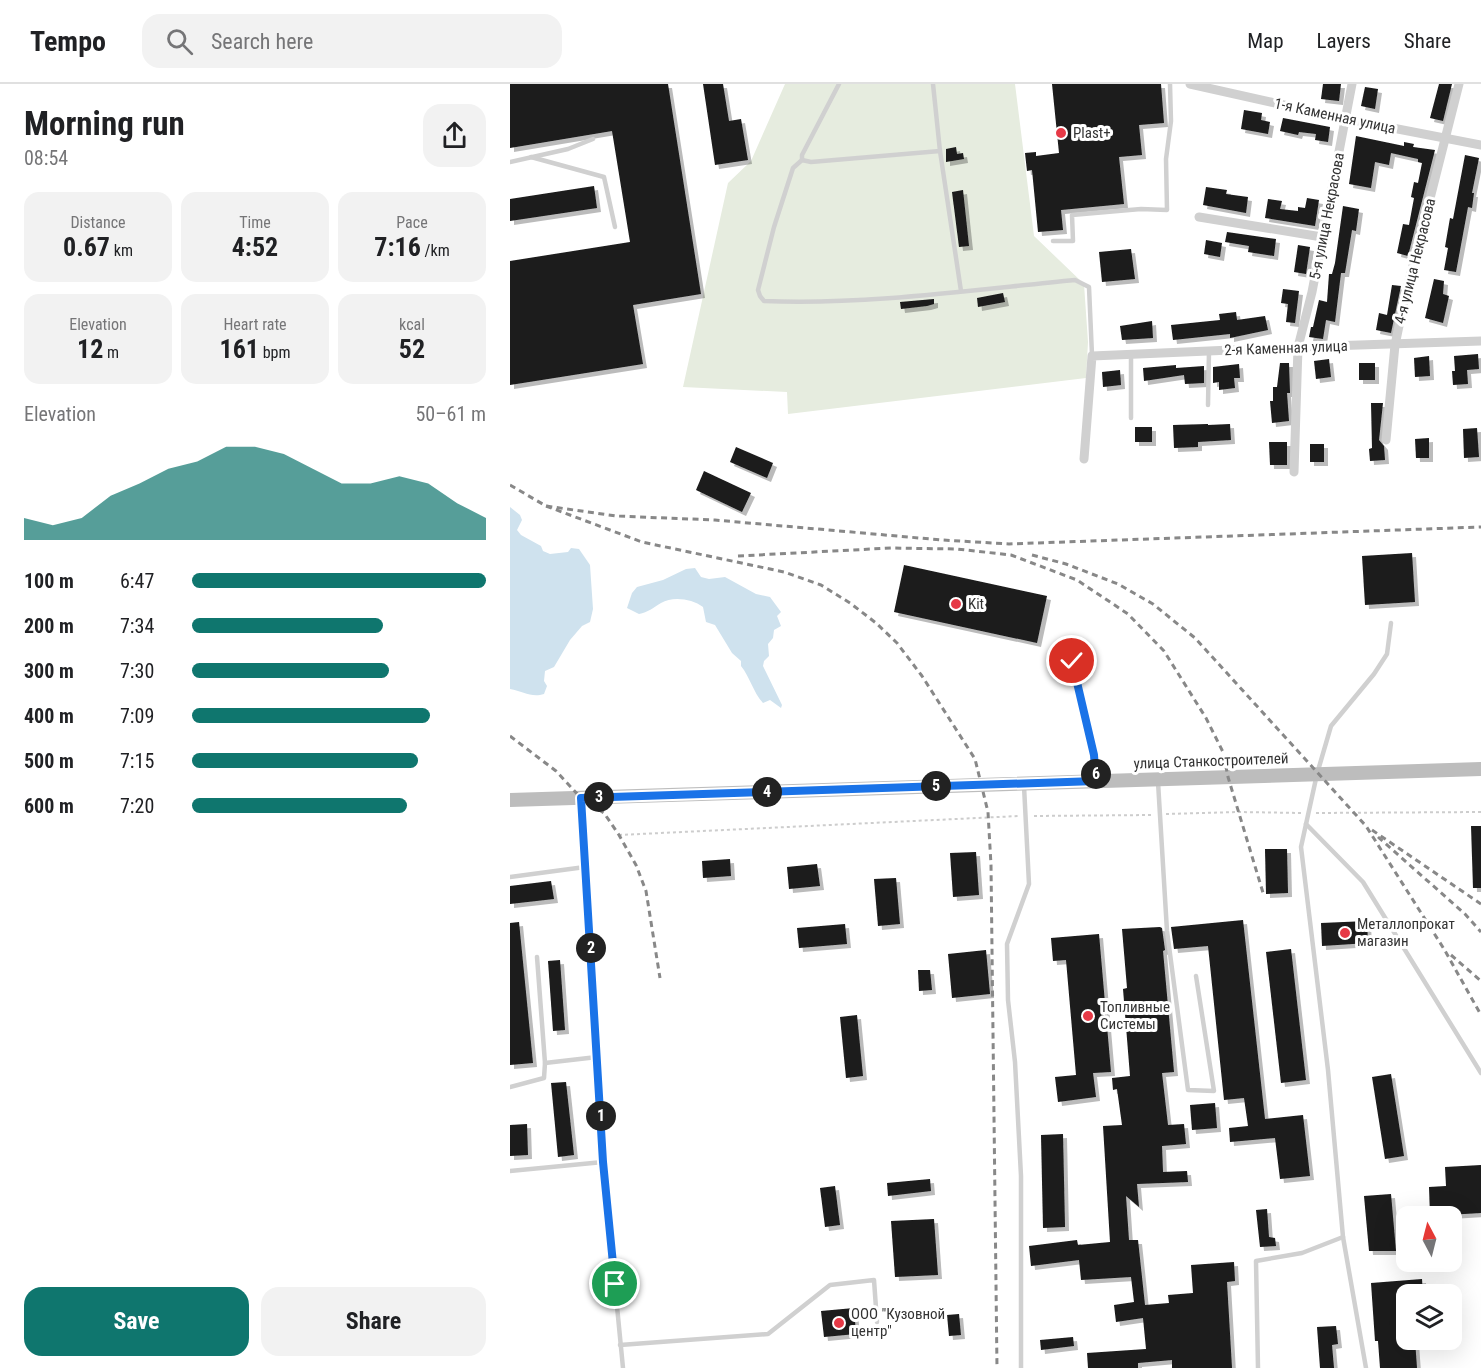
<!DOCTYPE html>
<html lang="en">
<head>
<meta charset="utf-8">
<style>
	:root { --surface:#fff; --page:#f2f2f2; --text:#202124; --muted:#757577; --line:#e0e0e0; --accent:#0f766e }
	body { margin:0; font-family:"Roboto Condensed",sans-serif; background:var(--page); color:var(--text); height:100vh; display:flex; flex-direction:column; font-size:22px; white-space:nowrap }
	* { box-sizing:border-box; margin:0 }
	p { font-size:20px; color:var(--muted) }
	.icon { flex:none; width:33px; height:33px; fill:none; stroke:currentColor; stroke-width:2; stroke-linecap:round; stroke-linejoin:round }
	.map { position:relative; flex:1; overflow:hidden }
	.drawer { display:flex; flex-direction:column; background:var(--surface); width:510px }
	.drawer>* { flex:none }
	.needle { width:39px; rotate:353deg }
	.buttons { position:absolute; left:886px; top:1122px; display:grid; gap:12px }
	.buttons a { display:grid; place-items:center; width:66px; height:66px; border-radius:12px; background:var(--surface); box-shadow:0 6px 24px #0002; font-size:30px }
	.pin { position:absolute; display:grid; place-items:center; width:51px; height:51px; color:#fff; margin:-26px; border:3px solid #fff; border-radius:50%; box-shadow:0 2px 6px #0007 }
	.km { position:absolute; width:30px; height:30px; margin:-15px; border-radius:50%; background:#222; color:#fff; font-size:16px; line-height:30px; text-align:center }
	.round { display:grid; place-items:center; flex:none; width:63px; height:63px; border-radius:18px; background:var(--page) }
	.summary { display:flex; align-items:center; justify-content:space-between; height:102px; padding:0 24px }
	h1 { font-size:33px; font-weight:700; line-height:45px }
	.stats { display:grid; grid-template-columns:repeat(3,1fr); gap:9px; height:102px; padding:6px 24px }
	.stats div { display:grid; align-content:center; border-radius:15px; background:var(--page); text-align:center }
	.stats b { font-size:26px; font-weight:700 }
	.stats small { font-size:16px; font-weight:400 }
	.stats p { font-size:16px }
	.chart { height:168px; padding:12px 24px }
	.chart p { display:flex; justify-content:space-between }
	.chart svg { width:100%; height:108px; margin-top:6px; fill:var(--accent); opacity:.7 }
	.button { display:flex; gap:12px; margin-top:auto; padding:12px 24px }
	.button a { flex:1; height:69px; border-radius:18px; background:var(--accent); color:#fff; font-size:24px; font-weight:700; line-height:69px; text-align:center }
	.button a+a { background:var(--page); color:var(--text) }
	ul { padding:0 24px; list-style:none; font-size:20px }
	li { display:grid; grid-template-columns:96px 72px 1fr; align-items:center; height:45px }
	li i { height:15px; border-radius:8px; background:var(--accent) }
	header { display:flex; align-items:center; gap:36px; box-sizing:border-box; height:84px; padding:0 30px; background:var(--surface); border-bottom:2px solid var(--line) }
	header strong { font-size:28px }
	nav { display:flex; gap:33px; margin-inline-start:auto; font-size:21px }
	.search { width:420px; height:54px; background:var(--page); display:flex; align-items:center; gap:15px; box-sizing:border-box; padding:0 21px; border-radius:18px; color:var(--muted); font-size:22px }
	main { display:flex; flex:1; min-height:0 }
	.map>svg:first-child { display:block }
	.green { fill:#e6ecdf }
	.water { fill:#cfe2ee }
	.building { fill:#1a1a1a; filter:url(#shadow) }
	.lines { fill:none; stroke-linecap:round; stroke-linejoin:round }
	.path { stroke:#cdcdcd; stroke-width:2; stroke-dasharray:3 3; stroke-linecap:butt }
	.service { stroke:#d0d0d0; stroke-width:4.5 }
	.minor { stroke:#d0d0d0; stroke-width:9 }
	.secondary { stroke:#bdbdbd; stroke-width:14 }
	.rail { stroke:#888; stroke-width:3; stroke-dasharray:6 4.5; stroke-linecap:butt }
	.route-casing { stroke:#fff; stroke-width:12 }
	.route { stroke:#1a73e8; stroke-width:8 }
	.poi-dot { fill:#e63946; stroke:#fff; stroke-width:2 }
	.labels { text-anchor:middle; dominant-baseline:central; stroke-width:6; stroke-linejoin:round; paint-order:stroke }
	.street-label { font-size:15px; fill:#333; stroke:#fff }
	.poi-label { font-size:15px; fill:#333; stroke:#fff; text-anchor:start }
</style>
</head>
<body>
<header>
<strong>Tempo</strong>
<div class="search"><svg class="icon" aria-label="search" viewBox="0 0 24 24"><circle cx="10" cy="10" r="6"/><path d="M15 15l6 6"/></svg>Search here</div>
<nav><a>Map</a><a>Layers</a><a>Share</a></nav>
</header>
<main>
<section class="drawer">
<div class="summary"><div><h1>Morning run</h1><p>08:54</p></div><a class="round"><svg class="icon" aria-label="share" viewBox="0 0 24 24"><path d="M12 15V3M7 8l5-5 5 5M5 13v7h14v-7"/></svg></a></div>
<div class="stats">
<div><p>Distance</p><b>0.67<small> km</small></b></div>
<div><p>Time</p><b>4:52</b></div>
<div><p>Pace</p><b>7:16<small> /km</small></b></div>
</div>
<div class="stats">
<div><p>Elevation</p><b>12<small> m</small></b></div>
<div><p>Heart rate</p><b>161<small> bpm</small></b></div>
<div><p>kcal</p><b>52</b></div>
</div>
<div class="chart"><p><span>Elevation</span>50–61 m</p>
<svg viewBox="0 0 160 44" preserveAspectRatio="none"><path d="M0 44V35L10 38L20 35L30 26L40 21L50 15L60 12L70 6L80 6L90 9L100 15L110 21L120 21L130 18L140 21L150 29L160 35V44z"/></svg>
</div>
<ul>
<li><b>100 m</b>6:47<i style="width:100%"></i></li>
<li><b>200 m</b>7:34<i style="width:65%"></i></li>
<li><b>300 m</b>7:30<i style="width:67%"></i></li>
<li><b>400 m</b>7:09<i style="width:81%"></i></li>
<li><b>500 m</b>7:15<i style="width:77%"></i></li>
<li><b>600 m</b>7:20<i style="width:73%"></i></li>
</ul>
<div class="button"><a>Save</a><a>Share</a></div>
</section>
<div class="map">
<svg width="971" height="1284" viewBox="0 0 971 1284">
	<defs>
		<filter id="shadow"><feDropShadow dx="4" dy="4" stdDeviation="0" flood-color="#0004"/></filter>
	</defs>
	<rect width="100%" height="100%" fill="#fff"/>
	<polygon class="green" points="275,0 505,0 524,152 574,200 578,258 576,294 278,330 277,308 173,303 218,99 241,77"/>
	<g class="water">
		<path d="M0,423l10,8 2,5 -5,10 4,5 20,11 2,5 7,3 18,-2 3,-4 8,1 11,16 3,44 -3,13 -8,4 -12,14 -16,27 -9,4 -1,10 3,5 -3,8c-13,4 -21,-3 -34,-5z"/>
		<path d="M185,484l6,9 8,2 16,-2 31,17 14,3 11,15 -4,4 4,10 -7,4 -1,8 -5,6 1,12 -5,5 -1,5 19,39 -1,3 -11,-8 -7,3c-10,-11 -13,-26 -22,-37v-5l-9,-8 -17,-28 -9,-3 -3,-15c-11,-8 -30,-11 -42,-4 -8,5 -13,9 -22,11l-12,-6 5,-15 5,-6 26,-7 23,-11z"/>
	</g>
	<g class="building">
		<polygon points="0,0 158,0 191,210 123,221 133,280 0,301 0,177 120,158 102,47 0,64"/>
		<polygon points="193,0 213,0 219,37 231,35 238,76 205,81"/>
		<polygon points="542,0 651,0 654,39 629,41 632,71 609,73 614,120 551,126 553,146 528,148 522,86 517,87 515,69 526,68 526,72 549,69"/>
		<polygon points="813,0 831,0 829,17 811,15"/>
		<polygon points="929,0 942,0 933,37 920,34"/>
		<polygon points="855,3 868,5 865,25 851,22"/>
		<polygon points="734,26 752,29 751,36 760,38 758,50 731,45"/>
		<polygon points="773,34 820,43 818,58 805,56 806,50 789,48 788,51 770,47"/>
		<polygon points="846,52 894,62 894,58 904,60 903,63 925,66 898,172 887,169 893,140 899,141 904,114 901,113 904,98 908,99 912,79 908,78 908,75 881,69 879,81 865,78 861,104 839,100"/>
		<polygon points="446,63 447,70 453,69 454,75 436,78 436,65"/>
		<polygon points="955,71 969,74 962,109 964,109 962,124 958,123 946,188 934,186 938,164 935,163 940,134 943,135"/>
		<polygon points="84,102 87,124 0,137 0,115"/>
		<polygon points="696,103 717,106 716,110 738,113 736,129 693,121"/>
		<polygon points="453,106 459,162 449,163 442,108"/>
		<polygon points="797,114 809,116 805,142 755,134 758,115 772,117 770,125 788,127 788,123 795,124"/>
		<polygon points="833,122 849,125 846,147 842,146 835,189 831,189 825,238 816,236 813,255 799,253 801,243 803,243 809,216 817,218 819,190 822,190 825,179"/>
		<polygon points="717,148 766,155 764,172 738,168 739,162 715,158"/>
		<polygon points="696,156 712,159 710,173 694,170"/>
		<polygon points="788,161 800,163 796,190 784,188"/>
		<polygon points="621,165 625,195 592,198 589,168"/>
		<polygon points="924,195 934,197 933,210 939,212 933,239 915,234"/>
		<polygon points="882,201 891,202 881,249 866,246 869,229 877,231"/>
		<polygon points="773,205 789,207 785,239 776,238 778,220 771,219"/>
		<polygon points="493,209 495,218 468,223 467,214"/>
		<polygon points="424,215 424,220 417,222 391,225 390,218"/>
		<polygon points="726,228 727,236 755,232 758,246 720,254 720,250 663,256 661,241 710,236 709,230"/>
		<polygon points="642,237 643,254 612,256 610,242"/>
		<polygon points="968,270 969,285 957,286 958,300 943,301 942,287 945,287 944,272"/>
		<polygon points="919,272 920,292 905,293 904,274"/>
		<polygon points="819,275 821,293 806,295 804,277"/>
		<polygon points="770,279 779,279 780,309 777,309 779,337 762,339 760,317 763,317 763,303 767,303"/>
		<rect x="849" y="279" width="16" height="17"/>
		<polygon points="729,280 730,294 724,294 725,304 709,306 709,298 703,299 703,283"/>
		<polygon points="666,281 666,284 694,282 694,299 675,300 674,291 634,297 633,284"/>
		<polygon points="610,286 611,301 593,303 592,288"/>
		<polygon points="861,319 873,319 869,356 874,362 875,376 860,377 859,365 862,364"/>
		<polygon points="698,340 698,341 720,340 721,356 688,358 688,363 664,364 663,341"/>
		<rect x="625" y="343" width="17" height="15"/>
		<polygon points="967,344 969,373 954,374 953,345"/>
		<polygon points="919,354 919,374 906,374 905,355"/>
		<polygon points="759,358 777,358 777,381 760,381"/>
		<rect x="800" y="360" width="14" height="18"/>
		<polygon points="226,363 263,379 257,394 220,378"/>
		<polygon points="194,387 241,409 232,428 186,406"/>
		<polygon points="902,469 905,518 855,521 852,472"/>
		<polygon points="394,481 537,512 527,559 384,528"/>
		<polygon points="961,742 971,742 971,804 963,804"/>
		<polygon points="755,765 777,765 778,809 756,810"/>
		<polygon points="466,768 469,811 443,813 440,769"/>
		<polygon points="220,775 221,792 193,794 192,777"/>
		<polygon points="307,780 310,802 279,805 277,783"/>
		<polygon points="386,794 390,840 368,842 364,795"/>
		<polygon points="41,797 44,815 0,820 0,802"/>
		<polygon points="733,836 755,1035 793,1031 800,1092 770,1095 765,1054 720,1058 719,1044 738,1042 734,1014 714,1016 698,862 664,865 661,843"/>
		<polygon points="857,837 858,859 812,862 811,839"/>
		<polygon points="9,838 23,979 0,981 0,839"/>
		<polygon points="335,840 337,860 289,864 287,844"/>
		<polygon points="650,843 652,844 655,866 653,867 664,988 652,989 658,1041 674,1040 676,1060 652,1062 653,1088 677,1087 678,1098 627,1100 629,1123 616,1112 619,1156 628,1156 635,1221 659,1219 658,1211 683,1209 681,1181 724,1178 725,1197 717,1198 722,1284 662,1284 662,1276 628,1279 628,1284 578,1284 577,1269 636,1265 633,1234 606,1238 604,1221 624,1218 621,1193 571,1196 569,1176 521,1182 519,1162 567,1156 568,1161 600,1158 593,1042 612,1041 607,1005 603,1006 602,994 620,992 613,905 617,904 612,845"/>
		<polygon points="589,850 601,988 583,989 586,1013 548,1018 545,993 566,991 556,876 543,877 541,854"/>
		<polygon points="781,865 796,996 771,999 756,868"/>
		<polygon points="476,866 480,910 442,914 438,870"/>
		<polygon points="50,876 55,946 43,947 38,877"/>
		<polygon points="408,886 420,886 422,906 409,907"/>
		<polygon points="347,931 353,992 336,994 330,933"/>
		<polygon points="881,990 894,1072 875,1075 862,993"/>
		<polygon points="56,998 64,1071 48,1073 41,999"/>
		<polygon points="705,1019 707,1044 682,1046 680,1021"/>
		<polygon points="17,1040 18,1071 0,1072 0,1041"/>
		<polygon points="553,1050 555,1143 533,1144 531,1051"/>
		<polygon points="971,1081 971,1129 920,1132 919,1103 936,1102 935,1083"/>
		<polygon points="420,1095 421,1107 378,1112 377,1099"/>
		<polygon points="325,1102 330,1141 315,1143 310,1104"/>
		<polygon points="881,1110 886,1167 859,1167 854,1112"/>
		<polygon points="757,1125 759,1153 765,1154 766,1162 750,1163 746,1126"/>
		<polygon points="424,1135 428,1191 385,1193 381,1137"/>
		<polygon points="912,1195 913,1210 897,1210 897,1256 905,1256 907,1284 870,1284 868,1257 865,1257 861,1199"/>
		<polygon points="344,1224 346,1250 314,1253 311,1227"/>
		<polygon points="449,1230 451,1251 439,1252 437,1231"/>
		<polygon points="826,1242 828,1260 822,1261 824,1284 810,1284 807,1243"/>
		<polygon points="563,1253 564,1262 531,1266 530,1256"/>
	</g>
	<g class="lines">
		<g class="path">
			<polyline points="806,729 971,728"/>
			<polyline points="656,730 729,728 791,729"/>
			<polyline points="524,732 641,731"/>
			<polyline points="109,751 509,732"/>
		</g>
		<g class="service">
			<polyline points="423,0 430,67"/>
			<polyline points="21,73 94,93 105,143"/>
			<polyline points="292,76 292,71 329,0"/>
			<polyline points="0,78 58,65 83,55"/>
			<polyline points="543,157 563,157 562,131 631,125 657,126 656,75 661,37 660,0"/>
			<path d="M451,207l-21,-140 -129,11 -9,-2 -9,8 -19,59 -16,63 2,6 4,5c104,4 208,-11 311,-21l14,7 3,68"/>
			<polyline points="621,270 621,334"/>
			<polyline points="698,321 699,267"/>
			<polyline points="562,577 584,671 586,694"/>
			<polyline points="648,698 657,847 678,1006 704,1007 686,892"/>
			<polyline points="71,716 93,1078 113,1284"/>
			<polyline points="796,740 853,798 971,989"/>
			<polyline points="0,793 75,783"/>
			<polyline points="27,873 35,979 87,973"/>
			<polyline points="0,1003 34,994 35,979"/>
			<polyline points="0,1087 93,1078"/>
			<polyline points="110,1261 258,1250 320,1201 364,1196 367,1238"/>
			<polyline points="511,1284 511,1092 505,978 498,916 497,860 519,800 514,702"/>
			<polyline points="748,1284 746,1177 792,1169 833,1153"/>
			<polyline points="856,1284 833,1153 818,986 791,763 807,690 821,642 864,590 877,570 881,539"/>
		</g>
		<g class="minor">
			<polyline points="680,0 836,35 971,61"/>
			<polyline points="689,133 812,153"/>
			<polyline points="876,356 885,261 895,213 949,0"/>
			<polyline points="574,375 582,272 788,263 971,257"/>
			<polyline points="784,388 788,263 802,208 842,0"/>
		</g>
		<polyline class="secondary" points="0,716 971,685"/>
		<g class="rail">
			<polyline points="0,401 36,422 106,432 205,436 432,456 499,460 971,443"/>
			<polyline points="36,422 132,458 274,488 311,501 340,519 366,539 387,559 412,592 465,675 478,728 481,781 487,1284"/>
			<polyline points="522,471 556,480 608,500 643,520 685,554 856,742 934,865 971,931"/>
			<polyline points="228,472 381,464 447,465 501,471 567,496 618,530 654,567 696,634 713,668 718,693 754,812"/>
			<polyline points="0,652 46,687 71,714 94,729 109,751 126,781 136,807 150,894"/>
			<polyline points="862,746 971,820"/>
			<polyline points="868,753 955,830 971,848"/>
			<polyline points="941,871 971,897"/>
		</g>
	</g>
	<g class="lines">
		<g class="route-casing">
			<polyline id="route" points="105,1200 93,1078 71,714 586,697 584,671 562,577"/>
		</g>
		<use href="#route" class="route"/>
	</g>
	<g class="poi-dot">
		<circle cx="551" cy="49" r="6"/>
		<circle cx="446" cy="520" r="6"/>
		<circle cx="835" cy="849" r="6"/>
		<circle cx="578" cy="932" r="6"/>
		<circle cx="329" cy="1239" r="6"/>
	</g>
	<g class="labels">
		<g class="street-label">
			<text transform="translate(825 32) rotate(12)">1-я Каменная улица</text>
			<text transform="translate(817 132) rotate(-79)">5-я улица Некрасова</text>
			<text transform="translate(905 177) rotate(-76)">4-я улица Некрасова</text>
			<text transform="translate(776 264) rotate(-2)">2-я Каменная улица</text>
			<text transform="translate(701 677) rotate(-2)">улица Станкостроителей</text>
		</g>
		<g class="poi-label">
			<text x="563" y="49">Plast+</text>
			<text x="458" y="520">Kit</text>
			<text x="847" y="840">Металлопрокат<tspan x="847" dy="17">магазин</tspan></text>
			<text x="590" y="923">Топливные<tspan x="590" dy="17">Системы</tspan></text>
			<text x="341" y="1230">ООО "Кузовной<tspan x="341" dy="17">центр"</tspan></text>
		</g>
	</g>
</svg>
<div class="buttons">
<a><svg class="needle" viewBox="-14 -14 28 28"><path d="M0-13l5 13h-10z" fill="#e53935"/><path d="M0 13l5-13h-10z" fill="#757577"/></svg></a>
<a><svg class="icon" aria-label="layers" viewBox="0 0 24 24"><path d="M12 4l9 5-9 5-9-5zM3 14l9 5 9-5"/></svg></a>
</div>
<div class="pin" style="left:105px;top:1200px;background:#1e9e55"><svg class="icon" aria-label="arrive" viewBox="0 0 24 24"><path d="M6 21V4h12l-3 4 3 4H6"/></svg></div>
<div class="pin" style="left:562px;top:577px;background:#d93025"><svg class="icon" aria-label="check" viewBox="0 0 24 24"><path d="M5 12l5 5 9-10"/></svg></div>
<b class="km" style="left:91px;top:1032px">1</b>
<b class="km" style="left:81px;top:864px">2</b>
<b class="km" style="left:89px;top:713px">3</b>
<b class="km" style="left:257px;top:708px">4</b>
<b class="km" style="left:426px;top:702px">5</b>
<b class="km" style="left:586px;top:690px">6</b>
</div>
</main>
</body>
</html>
